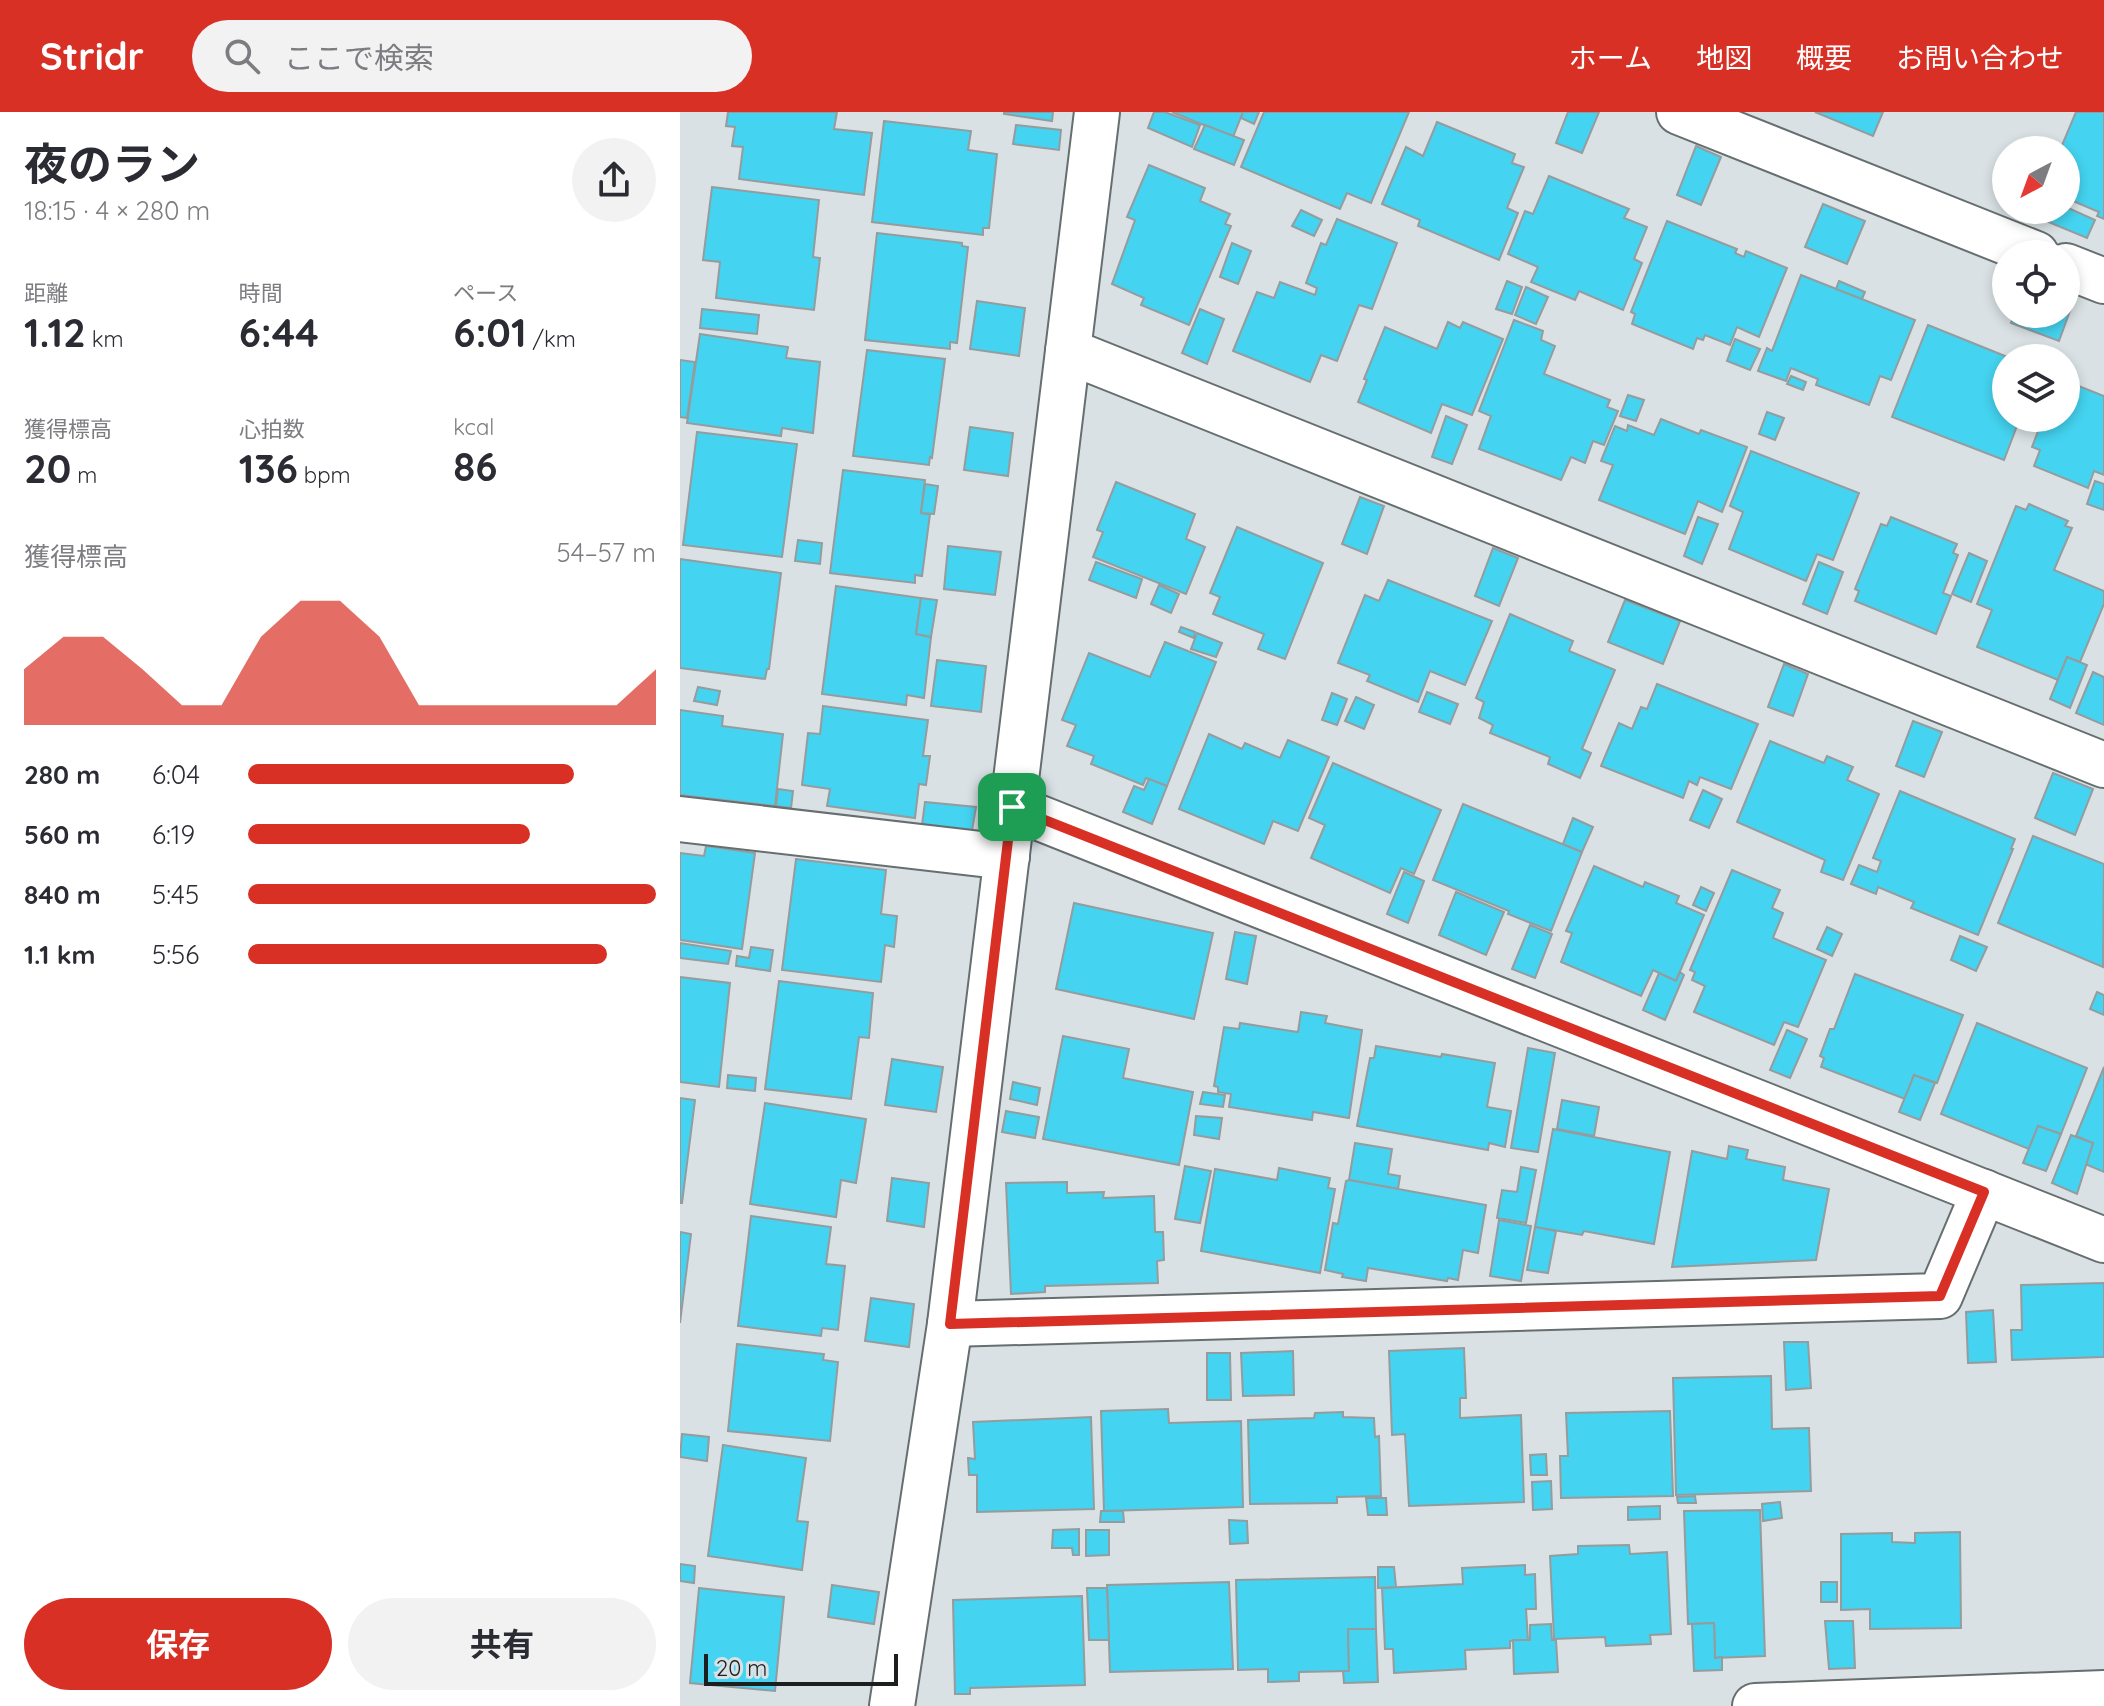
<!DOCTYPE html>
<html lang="ja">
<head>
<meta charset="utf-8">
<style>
	:root { --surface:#fff; --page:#f2f2f3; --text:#2b2b33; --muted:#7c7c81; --accent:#d93025 }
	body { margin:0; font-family:Quicksand,"Noto Sans JP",sans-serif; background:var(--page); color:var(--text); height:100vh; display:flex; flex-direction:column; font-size:30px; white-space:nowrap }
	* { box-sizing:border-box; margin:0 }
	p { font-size:26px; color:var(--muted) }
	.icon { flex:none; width:44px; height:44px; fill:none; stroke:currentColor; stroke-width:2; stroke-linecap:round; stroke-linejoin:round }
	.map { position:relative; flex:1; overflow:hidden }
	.sheet { display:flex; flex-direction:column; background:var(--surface); width:680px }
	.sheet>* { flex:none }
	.needle { width:52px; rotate:221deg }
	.controls { position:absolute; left:1312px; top:24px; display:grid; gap:16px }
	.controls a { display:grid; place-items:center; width:88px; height:88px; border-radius:50%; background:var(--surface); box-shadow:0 4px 12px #0003; font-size:40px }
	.scale { position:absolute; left:24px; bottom:20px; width:194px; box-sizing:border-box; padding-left:8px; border:4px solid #1b1f1f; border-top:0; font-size:22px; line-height:28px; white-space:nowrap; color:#1b1f1f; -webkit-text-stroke:6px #d9e1e4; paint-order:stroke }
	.pin { position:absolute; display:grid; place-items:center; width:68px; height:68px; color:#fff; margin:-34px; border-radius:16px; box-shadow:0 4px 12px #0006 }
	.round { display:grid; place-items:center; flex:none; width:84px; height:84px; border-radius:42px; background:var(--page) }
	.head { display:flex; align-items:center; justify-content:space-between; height:136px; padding:0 24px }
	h1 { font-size:44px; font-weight:700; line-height:60px }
	.metrics { display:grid; grid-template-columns:repeat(3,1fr); gap:12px; height:136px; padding:8px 24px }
	.metrics div { display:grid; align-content:center }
	.metrics b { font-size:40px; font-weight:700 }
	.metrics small { font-size:22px; font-weight:400 }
	.metrics p { font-size:22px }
	.chart { height:224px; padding:16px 24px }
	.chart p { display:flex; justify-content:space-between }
	.chart svg { width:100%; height:144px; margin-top:8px; fill:var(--accent); opacity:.7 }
	.primary-button { display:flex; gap:16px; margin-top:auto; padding:16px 24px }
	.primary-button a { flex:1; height:92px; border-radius:48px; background:var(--accent); color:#fff; font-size:32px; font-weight:700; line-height:92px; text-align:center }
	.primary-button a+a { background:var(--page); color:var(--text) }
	ul { padding:0 24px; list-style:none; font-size:26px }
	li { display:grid; grid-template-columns:128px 96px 1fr; align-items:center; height:60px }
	li i { height:20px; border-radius:10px; background:var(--accent) }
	header { display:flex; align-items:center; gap:48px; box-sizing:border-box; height:112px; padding:0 40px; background:var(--accent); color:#fff }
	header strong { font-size:38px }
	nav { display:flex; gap:44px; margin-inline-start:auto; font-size:28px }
	.search { width:560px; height:72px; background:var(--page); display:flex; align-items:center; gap:20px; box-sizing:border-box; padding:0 28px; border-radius:44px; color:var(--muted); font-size:30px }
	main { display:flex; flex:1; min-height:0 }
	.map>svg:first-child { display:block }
	.building { fill:#44d3f0; stroke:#949c9e; stroke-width:2 }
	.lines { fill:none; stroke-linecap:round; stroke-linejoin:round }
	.street-casing { stroke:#676e70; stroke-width:48 }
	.street { stroke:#fff; stroke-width:44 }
	.route-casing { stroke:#fff; stroke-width:16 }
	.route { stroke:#d93025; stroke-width:10 }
</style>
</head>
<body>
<header>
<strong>Stridr</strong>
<div class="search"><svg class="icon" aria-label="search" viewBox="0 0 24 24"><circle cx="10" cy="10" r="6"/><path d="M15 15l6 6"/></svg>ここで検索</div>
<nav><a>ホーム</a><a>地図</a><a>概要</a><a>お問い合わせ</a></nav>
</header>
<main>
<section class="sheet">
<div class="head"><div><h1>夜のラン</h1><p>18:15 · 4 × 280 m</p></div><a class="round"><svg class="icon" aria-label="share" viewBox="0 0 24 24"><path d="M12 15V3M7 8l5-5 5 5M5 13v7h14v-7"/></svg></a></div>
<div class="metrics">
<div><p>距離</p><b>1.12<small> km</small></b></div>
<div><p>時間</p><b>6:44</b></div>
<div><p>ペース</p><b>6:01<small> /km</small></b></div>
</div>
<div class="metrics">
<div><p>獲得標高</p><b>20<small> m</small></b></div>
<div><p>心拍数</p><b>136<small> bpm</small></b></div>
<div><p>kcal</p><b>86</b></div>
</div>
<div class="chart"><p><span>獲得標高</span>54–57 m</p>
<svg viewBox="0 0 160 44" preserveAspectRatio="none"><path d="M0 44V27L10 17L20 17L30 27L40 38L50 38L60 17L70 6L80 6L90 17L100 38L110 38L120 38L130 38L140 38L150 38L160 27V44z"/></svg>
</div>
<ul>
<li><b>280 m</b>6:04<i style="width:80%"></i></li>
<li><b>560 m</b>6:19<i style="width:69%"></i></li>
<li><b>840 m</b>5:45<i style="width:100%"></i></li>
<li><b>1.1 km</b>5:56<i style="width:88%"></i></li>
</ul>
<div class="primary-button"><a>保存</a><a>共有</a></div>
</section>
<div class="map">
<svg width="1424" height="1594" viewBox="0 0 1424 1594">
	<rect width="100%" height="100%" fill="#d9e1e4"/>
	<g class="building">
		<polygon points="48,0 157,0 154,17 192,21 184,83 59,67 63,35 52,34 55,15 46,14"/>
		<polygon points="324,0 373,0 372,9 324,2"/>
		<polygon points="474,0 485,0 520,13 512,35 468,16"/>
		<polygon points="492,0 563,0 553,25"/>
		<polygon points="563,0 579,0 574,12 561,6"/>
		<polygon points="584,0 729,0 691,91 667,81 660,97 561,55"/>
		<polygon points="888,0 919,0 902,41 876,31"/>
		<polygon points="1135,0 1203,0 1193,24"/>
		<polygon points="1396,0 1424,0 1424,107 1417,104 1419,100 1386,86 1386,38 1380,38"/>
		<polygon points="204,9 291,19 288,38 317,42 309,116 303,116 303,123 192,110"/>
		<polygon points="757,10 835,42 832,51 844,55 827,96 838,101 819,148 738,114 740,108 702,92 726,35 743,44"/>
		<polygon points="336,13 381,18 379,38 333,32"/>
		<polygon points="525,13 564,28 554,53 514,37"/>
		<polygon points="1016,34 1041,45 1021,93 997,83"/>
		<polygon points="469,53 525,76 520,89 550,102 545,112 551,114 509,213 461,193 464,186 432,172 455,108 447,105"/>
		<polygon points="869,64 949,97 944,106 967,115 954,147 962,151 943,198 899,179 895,188 851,170 858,155 828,142 845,99 853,102"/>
		<polygon points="32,75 139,88 133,145 140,146 134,198 36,186 40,150 23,148"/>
		<polygon points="1143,92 1185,109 1167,152 1125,135"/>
		<polygon points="1386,95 1415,108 1407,126 1366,109 1370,98 1386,98"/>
		<polygon points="621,98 642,108 634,124 612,114"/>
		<polygon points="657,107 717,131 692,197 679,193 657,249 641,243 630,270 553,239 577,180 594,186 600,170 635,183 637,176 626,171 641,131 646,133"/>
		<polygon points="987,109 1057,137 1055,141 1064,145 1066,139 1107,156 1079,225 1057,215 1050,233 1025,223 1023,228 1017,226 1013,237 952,212 955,202 951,200"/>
		<polygon points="197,121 282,131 282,134 288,135 277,231 270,230 270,237 185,228"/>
		<polygon points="552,131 571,139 558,172 540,165"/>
		<polygon points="1121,163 1235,208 1211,268 1200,264 1189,293 1136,273 1138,267 1111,256 1106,269 1078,259 1087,236 1092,239"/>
		<polygon points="827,169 842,175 832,202 816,197"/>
		<polygon points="1159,169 1185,180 1182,187 1156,177"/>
		<polygon points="846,175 868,185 856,212 835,203"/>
		<polygon points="1386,182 1395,185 1379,229 1331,211 1334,202 1386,202"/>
		<polygon points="297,189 345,196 339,244 290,237"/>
		<polygon points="22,197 79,203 77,222 20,216"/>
		<polygon points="520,197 544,207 527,252 502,241"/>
		<polygon points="834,208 863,219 861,228 875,234 864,262 930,288 927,295 938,299 924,333 913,329 905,351 891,345 881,368 799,337 811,304 799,299"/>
		<polygon points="768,210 780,216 783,210 823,227 792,303 762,292 751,321 678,290 687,268 684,267 705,215 757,237"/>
		<polygon points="1248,213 1330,246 1326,246 1326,306 1340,306 1324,348 1212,305"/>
		<polygon points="20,222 108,235 106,246 140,250 133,321 102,316 101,324 7,311"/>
		<polygon points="1055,227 1080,237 1070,258 1047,249"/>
		<polygon points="187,238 265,247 252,346 250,345 249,353 173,344"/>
		<polygon points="0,248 15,250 7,306 0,305"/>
		<polygon points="1111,264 1126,270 1123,278 1107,272"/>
		<polygon points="1386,269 1424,284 1424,363 1414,359 1408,376 1354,354 1360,338 1352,335 1363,306 1386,306"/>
		<polygon points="948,283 964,288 956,309 940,304"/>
		<polygon points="1087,300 1104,306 1095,328 1079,322"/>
		<polygon points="766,304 787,313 772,352 752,345"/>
		<polygon points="981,307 1019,322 1021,318 1067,335 1042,400 1018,389 1005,422 919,388 933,353 921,349 935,314 947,319 948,313 974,323"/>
		<polygon points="290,315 333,321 328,364 284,358"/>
		<polygon points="17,320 117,332 102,445 3,433"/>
		<polygon points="1071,339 1179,381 1153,448 1137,442 1126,469 1049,437 1063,400 1050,394"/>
		<polygon points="163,358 245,368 241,401 250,402 242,464 235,463 235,471 150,461"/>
		<polygon points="1415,369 1424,372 1424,398 1407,392"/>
		<polygon points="436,370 515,402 506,427 525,435 506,482 413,445 423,420 417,418"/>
		<polygon points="245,372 258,374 254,402 241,401"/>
		<polygon points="680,385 704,394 687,442 662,432"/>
		<polygon points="1349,392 1388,409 1385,414 1392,416 1374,458 1424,479 1424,492 1400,550 1387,545 1378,568 1297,535 1312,498 1297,492 1336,394 1346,398"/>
		<polygon points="1018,405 1038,412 1022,452 1004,444"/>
		<polygon points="1211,405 1277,432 1273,441 1278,443 1263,481 1271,484 1256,522 1175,489 1179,479 1175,477 1201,412 1207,414"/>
		<polygon points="557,415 643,451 605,547 578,537 584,522 533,502 540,485 530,481"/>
		<polygon points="118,428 142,431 140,452 115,449"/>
		<polygon points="268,434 321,440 315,483 264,477"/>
		<polygon points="813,436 838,446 819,494 795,484"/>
		<polygon points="1289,441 1307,449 1291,490 1272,482"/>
		<polygon points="0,447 101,461 89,557 87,557 85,567 0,556"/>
		<polygon points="416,450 462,467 456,486 409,468"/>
		<polygon points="1139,450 1163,460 1147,502 1123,492"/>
		<polygon points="708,468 812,509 785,573 750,559 738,590 687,569 690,563 658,551 685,483 699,489"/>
		<polygon points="479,473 499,482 491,501 471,492"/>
		<polygon points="156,474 241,486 236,522 251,525 244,586 227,583 226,593 142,582"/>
		<polygon points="241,486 257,488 251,525 236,522"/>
		<polygon points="945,488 1000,509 983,552 928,530"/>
		<polygon points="830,502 893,529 889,539 935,558 902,637 911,641 900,666 868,652 870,645 810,621 813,613 799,606 804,590 796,586"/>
		<polygon points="501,515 515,520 514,526 499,520"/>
		<polygon points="517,521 542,531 536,545 511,537"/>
		<polygon points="485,530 536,550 487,674 466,666 463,673 411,652 414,644 387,634 396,613 382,608 409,541 470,565"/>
		<polygon points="1387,545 1407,553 1390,596 1370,587"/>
		<polygon points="257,548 306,554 301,600 251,594"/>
		<polygon points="1104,552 1128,562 1113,604 1088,595"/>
		<polygon points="1413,560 1424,565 1424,613 1396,601"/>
		<polygon points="977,572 1078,612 1051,677 1020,665 1017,673 1009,669 1003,686 921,654 939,611 952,617 961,595 967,597"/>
		<polygon points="18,575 40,579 37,593 14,589"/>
		<polygon points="747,580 778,592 770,612 739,600"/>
		<polygon points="652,581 667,587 657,613 642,608"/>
		<polygon points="676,585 694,593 684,617 665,609"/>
		<polygon points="143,594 248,608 243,644 250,644 246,673 239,672 235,706 147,694 150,677 122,673 128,621 140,622"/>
		<polygon points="0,598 43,604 42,614 103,622 95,694 0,683"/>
		<polygon points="1233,609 1262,620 1244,665 1216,654"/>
		<polygon points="529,622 562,637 565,631 600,646 608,628 649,645 618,719 593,709 584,732 499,697"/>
		<polygon points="1090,629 1144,651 1147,644 1173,655 1167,668 1199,682 1163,768 1141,760 1145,748 1057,710"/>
		<polygon points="653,651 761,698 734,762 721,756 710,781 631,746 645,713 629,706"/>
		<polygon points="1373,661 1413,677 1395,723 1355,706"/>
		<polygon points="469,667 487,674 472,712 443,700 454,674 464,678"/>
		<polygon points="98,677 113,679 111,696 96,694"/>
		<polygon points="1023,678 1042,687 1029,716 1010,708"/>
		<polygon points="1220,679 1335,727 1331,737 1333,737 1298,823 1231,796 1234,790 1198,775 1196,782 1171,772 1179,753 1197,760 1201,749 1193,746"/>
		<polygon points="245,690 296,695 292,719 242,713"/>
		<polygon points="783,692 902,740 871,819 828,802 829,799 753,768"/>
		<polygon points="893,706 913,715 902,740 883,732"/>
		<polygon points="1353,724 1424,752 1423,855 1318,811"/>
		<polygon points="26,734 75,741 62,837 0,828 0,741 24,744"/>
		<polygon points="116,747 206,758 201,802 217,804 214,835 205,833 201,870 102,858"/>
		<polygon points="914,754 963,775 965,770 999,784 996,791 1024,803 996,869 973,858 961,884 881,850 892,821 886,819"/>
		<polygon points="1052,758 1100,778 1092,796 1103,801 1093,826 1146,848 1118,915 1104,910 1094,933 1014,900 1025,874 1012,868 1015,860 1010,858"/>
		<polygon points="724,760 744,769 728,811 707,802"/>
		<polygon points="1021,775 1034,781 1026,799 1013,793"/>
		<polygon points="776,780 824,800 806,843 759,823"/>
		<polygon points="394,791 533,821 514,907 376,877"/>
		<polygon points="850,813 872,822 855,866 832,857"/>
		<polygon points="1147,815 1162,822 1152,844 1137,837"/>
		<polygon points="555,820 576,824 567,872 546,867"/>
		<polygon points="1280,824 1307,835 1296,859 1271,848"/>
		<polygon points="0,831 51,839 48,852 0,846"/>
		<polygon points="71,835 93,838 90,859 56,854 57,844 69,846"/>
		<polygon points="1000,860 1004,863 985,908 963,898 979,861 996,869"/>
		<polygon points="1175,862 1283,903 1257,971 1234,963 1225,987 1141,955 1144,946 1140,944 1150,917 1154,917"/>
		<polygon points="0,865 50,871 39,975 0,970"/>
		<polygon points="99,869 193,881 189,926 179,925 171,987 85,977"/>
		<polygon points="1417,880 1424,883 1424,903 1410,897"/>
		<polygon points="621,900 647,904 645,911 682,918 669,1006 633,1000 632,1008 549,995 551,982 538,980 538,975 534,974 544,915 559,917 560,911 618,920"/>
		<polygon points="1297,911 1407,956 1381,1022 1358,1014 1349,1037 1261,1002"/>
		<polygon points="1107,918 1127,927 1110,966 1090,958"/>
		<polygon points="383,924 449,937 443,966 513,980 499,1053 363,1027"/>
		<polygon points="696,934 761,945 762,942 815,951 807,995 831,999 825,1035 809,1031 808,1038 677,1014 690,946 694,946"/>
		<polygon points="848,936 875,941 858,1040 831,1036"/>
		<polygon points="212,947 263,955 256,1000 205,993"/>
		<polygon points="1424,955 1424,1060 1405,1052 1413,1031 1396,1024"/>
		<polygon points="48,963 76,966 75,979 47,976"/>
		<polygon points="1234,963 1255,971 1240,1008 1219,1000"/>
		<polygon points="333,970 360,976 357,993 330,987"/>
		<polygon points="523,980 545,983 543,995 520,992"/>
		<polygon points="0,986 15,988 2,1091 0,1091"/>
		<polygon points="882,988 919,995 914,1024 877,1017"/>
		<polygon points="85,991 186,1007 176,1071 161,1068 156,1105 70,1092"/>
		<polygon points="326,999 359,1005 355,1026 322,1020"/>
		<polygon points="516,1004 542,1006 539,1027 514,1023"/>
		<polygon points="1358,1014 1381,1022 1366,1059 1343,1051"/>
		<polygon points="873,1017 990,1040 974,1132 904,1119 902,1123 855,1115"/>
		<polygon points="1391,1023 1413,1031 1397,1082 1372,1071"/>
		<polygon points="675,1031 712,1037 708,1062 720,1064 718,1077 669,1068"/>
		<polygon points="1049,1034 1068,1038 1066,1047 1105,1055 1103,1068 1149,1077 1136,1148 992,1155 1012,1039 1047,1047"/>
		<polygon points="505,1054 531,1059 520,1111 495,1107"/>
		<polygon points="841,1055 856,1058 846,1111 817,1106 822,1078 837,1080"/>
		<polygon points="599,1056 650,1066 648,1076 655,1077 640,1161 521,1139 535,1057 597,1068"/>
		<polygon points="212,1066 249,1071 244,1115 207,1109"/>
		<polygon points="669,1068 806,1093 798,1141 783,1138 778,1168 768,1166 767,1169 688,1156 686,1169 662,1165 663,1162 645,1158 653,1111 658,1112 666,1069"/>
		<polygon points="387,1070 387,1081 424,1080 423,1086 474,1084 475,1120 483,1120 484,1148 477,1149 478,1171 365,1174 365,1180 331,1182 326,1071"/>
		<polygon points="71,1104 151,1115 146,1152 165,1154 158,1218 142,1216 141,1224 58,1214"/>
		<polygon points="819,1108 851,1114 841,1169 810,1164"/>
		<polygon points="855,1115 876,1119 868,1161 847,1158"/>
		<polygon points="0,1120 11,1122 0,1211"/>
		<polygon points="1424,1171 1424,1245 1332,1248 1331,1218 1342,1218 1341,1173"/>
		<polygon points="191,1186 234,1192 229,1235 185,1229"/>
		<polygon points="1313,1198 1316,1250 1288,1251 1286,1200"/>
		<polygon points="1104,1230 1128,1230 1131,1276 1106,1278"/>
		<polygon points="57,1232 144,1242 143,1248 158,1250 150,1329 48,1319"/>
		<polygon points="784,1236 786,1286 780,1286 780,1306 841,1303 844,1390 729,1394 725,1322 712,1323 709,1239"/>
		<polygon points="613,1239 614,1283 563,1284 561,1241"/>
		<polygon points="527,1241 550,1241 551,1288 527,1288"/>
		<polygon points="1091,1264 1092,1317 1129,1316 1131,1379 996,1383 993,1266"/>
		<polygon points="488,1297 489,1311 561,1309 563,1395 424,1399 421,1299"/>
		<polygon points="990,1299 993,1384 881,1386 880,1344 888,1344 886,1301"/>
		<polygon points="663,1300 663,1305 694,1306 695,1325 699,1324 701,1384 657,1385 657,1391 570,1392 568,1308 634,1306 635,1301"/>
		<polygon points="411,1305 414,1397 297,1400 297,1363 289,1363 288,1346 295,1347 293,1310"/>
		<polygon points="2,1322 29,1325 27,1349 0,1345"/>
		<polygon points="43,1333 126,1346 117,1409 128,1410 122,1458 28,1444"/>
		<polygon points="866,1342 867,1363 851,1363 850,1343"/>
		<polygon points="871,1369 872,1397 853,1398 852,1370"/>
		<polygon points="1015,1384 1016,1391 998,1391 997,1385"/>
		<polygon points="686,1386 706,1386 707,1403 688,1403"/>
		<polygon points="1100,1390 1102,1406 1083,1409 1082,1392"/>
		<polygon points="980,1394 980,1407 948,1408 948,1395"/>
		<polygon points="1080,1398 1085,1544 1035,1546 1034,1511 1008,1512 1004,1399"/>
		<polygon points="421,1399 443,1399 444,1410 420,1410"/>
		<polygon points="549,1408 567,1409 568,1431 550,1432"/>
		<polygon points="399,1417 399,1443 393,1443 392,1436 372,1436 373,1418"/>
		<polygon points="406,1418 429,1418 429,1443 406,1444"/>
		<polygon points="1280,1420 1281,1516 1190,1517 1190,1497 1161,1498 1161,1422 1212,1421 1212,1430 1235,1431 1235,1421"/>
		<polygon points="949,1433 950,1442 987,1440 991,1522 970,1523 971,1532 926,1534 925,1525 874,1527 870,1444 898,1442 898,1434"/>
		<polygon points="0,1452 15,1454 14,1471 0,1469"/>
		<polygon points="845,1453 845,1463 855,1462 856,1497 846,1497 848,1528 830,1529 830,1536 785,1538 786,1557 714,1561 713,1537 705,1537 702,1476 783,1472 782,1456"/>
		<polygon points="698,1455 714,1455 716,1475 698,1476"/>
		<polygon points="695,1465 696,1517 668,1517 669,1559 619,1560 619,1569 588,1570 588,1557 558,1558 556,1468"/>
		<polygon points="549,1470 553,1557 430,1560 427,1473"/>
		<rect x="1141" y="1470" width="16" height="20"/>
		<polygon points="152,1473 199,1480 194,1512 148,1505"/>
		<polygon points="19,1476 104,1485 95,1579 10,1571"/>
		<polygon points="407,1476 427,1476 429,1528 409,1528"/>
		<polygon points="402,1484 405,1573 290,1576 290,1582 275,1582 273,1488"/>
		<polygon points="1145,1509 1173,1509 1175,1556 1149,1557"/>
		<polygon points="1034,1511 1035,1546 1042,1545 1042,1558 1014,1559 1012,1512"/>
		<polygon points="871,1512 872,1528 876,1528 878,1560 834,1562 833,1528 850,1528 850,1513"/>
		<polygon points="668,1517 696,1517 698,1570 664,1571 663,1559 669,1559"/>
	</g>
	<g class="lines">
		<g class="street-casing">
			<g id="street">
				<polyline points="999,0 1356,142"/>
				<polyline points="1386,154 1424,169"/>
				<polyline points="388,239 1424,653"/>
				<polyline points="332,695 1424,1128"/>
				<polyline points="0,707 327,745"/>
				<polyline points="270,1212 1260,1184 1304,1080"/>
				<polyline points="212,1594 270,1212 417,0"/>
				<polyline points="1075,1594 1424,1581"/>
			</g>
		</g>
		<use href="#street" class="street"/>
	</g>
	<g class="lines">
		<g class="route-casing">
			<polygon id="route" points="332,695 1304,1080 1260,1184 270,1212"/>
		</g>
		<use href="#route" class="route"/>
	</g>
</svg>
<div class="controls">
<a><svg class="needle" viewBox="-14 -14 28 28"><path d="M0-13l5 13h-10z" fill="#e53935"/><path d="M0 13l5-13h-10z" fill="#7c7c81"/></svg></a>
<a><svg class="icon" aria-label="locate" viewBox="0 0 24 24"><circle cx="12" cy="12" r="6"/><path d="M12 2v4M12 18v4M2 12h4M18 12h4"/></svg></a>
<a><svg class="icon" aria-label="layers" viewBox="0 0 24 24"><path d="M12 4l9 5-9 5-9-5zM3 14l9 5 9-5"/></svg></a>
</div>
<div class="scale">20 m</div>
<div class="pin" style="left:332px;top:695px;background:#1e9e55"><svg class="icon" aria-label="arrive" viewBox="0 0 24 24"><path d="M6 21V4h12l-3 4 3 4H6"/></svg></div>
</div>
</main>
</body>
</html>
